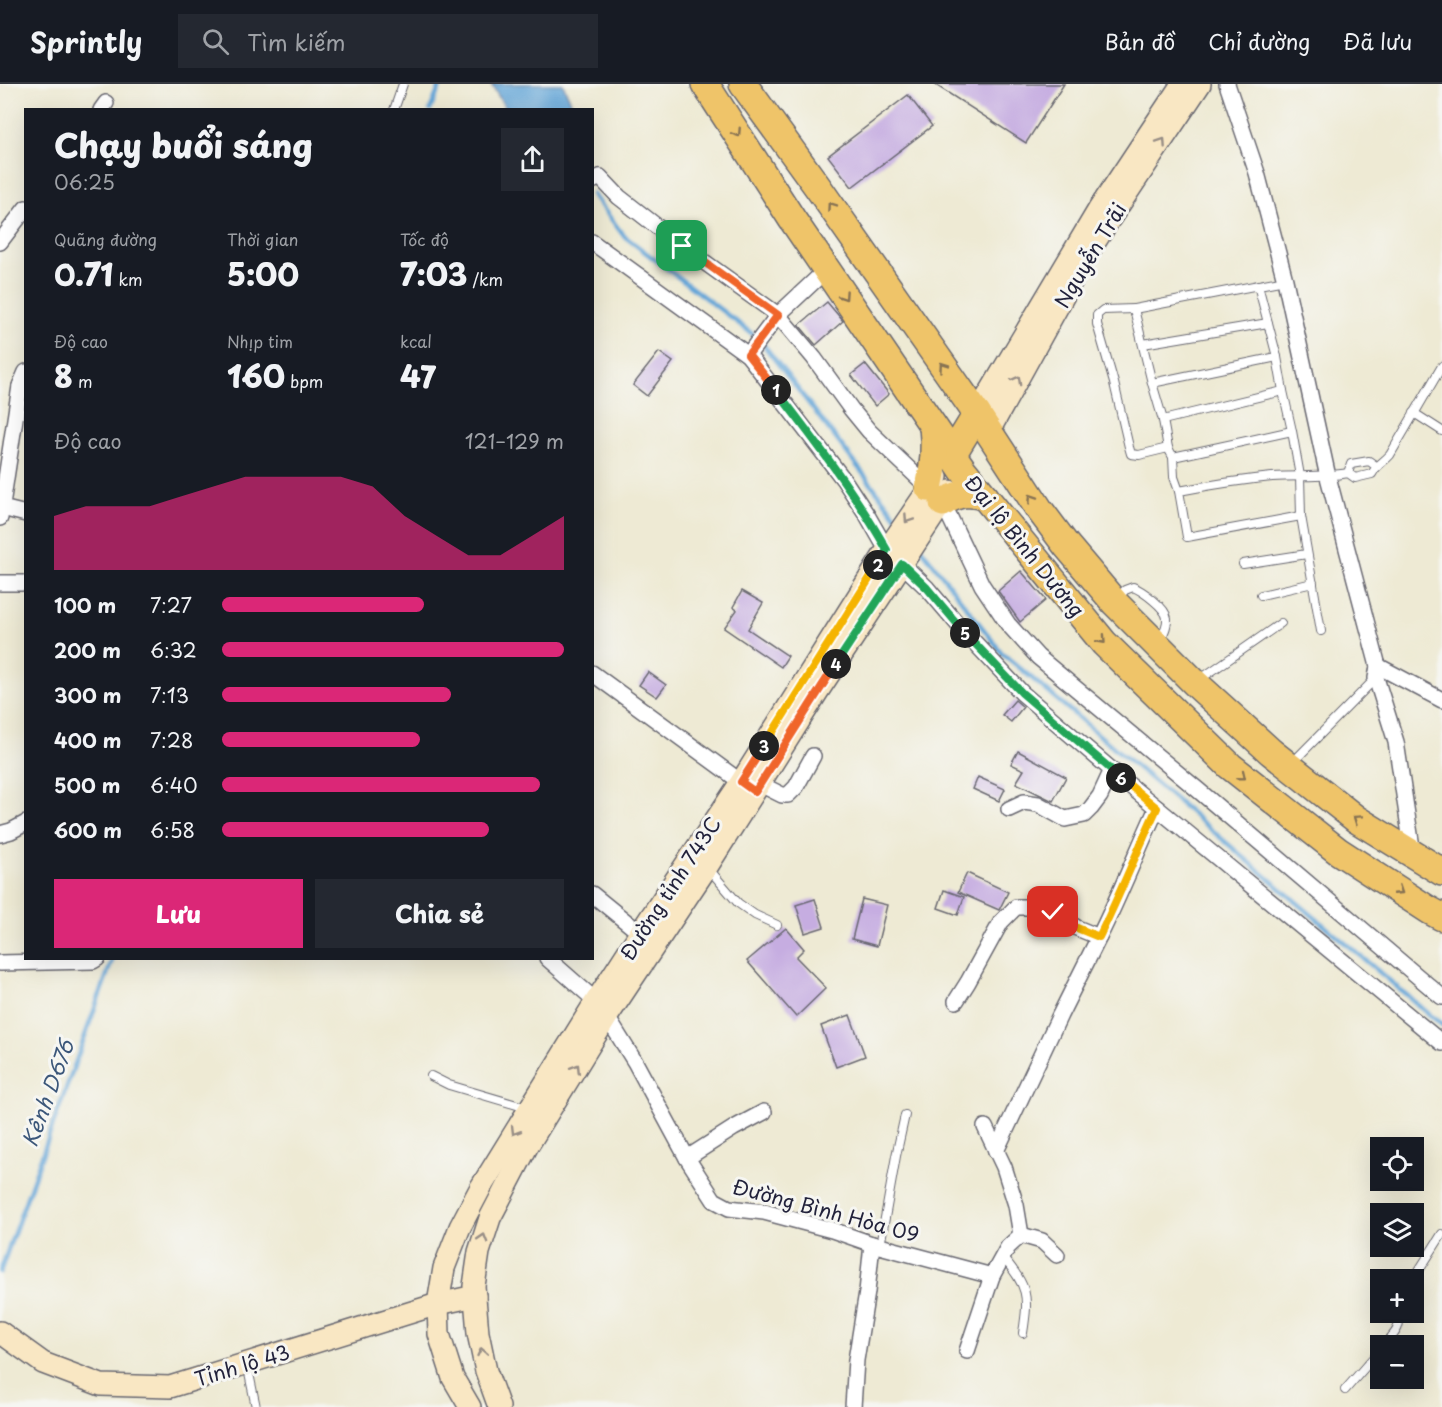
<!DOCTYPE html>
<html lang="vi">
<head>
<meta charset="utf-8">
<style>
	:root { --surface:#171b24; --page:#242831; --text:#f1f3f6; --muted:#9ea1a6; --line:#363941; --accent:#db2777 }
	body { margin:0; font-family:"Playpen Sans",sans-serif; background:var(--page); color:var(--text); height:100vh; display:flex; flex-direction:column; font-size:22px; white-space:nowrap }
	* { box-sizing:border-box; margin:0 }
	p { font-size:20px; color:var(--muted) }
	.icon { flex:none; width:33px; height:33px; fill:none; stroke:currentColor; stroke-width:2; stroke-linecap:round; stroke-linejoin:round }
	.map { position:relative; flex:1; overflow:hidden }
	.panel { position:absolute; left:24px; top:24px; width:570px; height:852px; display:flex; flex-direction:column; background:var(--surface); border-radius:0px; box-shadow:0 6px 24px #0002 }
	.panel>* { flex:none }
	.controls { position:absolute; left:1370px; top:1053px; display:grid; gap:12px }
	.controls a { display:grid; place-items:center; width:54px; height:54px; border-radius:0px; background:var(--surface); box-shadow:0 6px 24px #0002; font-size:30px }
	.pin { position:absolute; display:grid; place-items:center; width:51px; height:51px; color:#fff; margin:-26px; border-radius:12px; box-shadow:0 3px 9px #0006 }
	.km { position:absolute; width:30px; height:30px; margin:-15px; border-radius:50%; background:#222; color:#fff; font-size:16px; line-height:30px; text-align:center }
	.round { display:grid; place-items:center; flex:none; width:63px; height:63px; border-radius:0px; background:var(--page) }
	.head { display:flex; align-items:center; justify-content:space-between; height:102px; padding:0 30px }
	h1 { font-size:33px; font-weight:800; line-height:45px }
	.stats { display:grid; grid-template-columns:repeat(3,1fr); gap:9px; height:102px; padding:6px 30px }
	.stats div { display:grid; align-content:center }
	.stats b { font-size:30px; font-weight:800 }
	.stats small { font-size:16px; font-weight:400 }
	.stats p { font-size:16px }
	.chart { height:168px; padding:12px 30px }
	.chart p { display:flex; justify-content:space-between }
	.chart svg { width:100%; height:108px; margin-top:6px; fill:var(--accent); opacity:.7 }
	.primary-button { display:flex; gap:12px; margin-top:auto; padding:12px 30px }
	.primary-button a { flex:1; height:69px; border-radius:0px; background:var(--accent); color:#fff; font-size:24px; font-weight:800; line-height:69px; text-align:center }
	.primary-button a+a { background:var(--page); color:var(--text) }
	ul { padding:0 30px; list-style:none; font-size:20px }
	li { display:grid; grid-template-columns:96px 72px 1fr; align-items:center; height:45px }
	li i { height:15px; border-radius:8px; background:var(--accent) }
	header { display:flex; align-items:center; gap:36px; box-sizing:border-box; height:84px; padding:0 30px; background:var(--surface); border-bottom:2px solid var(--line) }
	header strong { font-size:28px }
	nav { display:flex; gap:33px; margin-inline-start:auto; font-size:21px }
	.search { width:420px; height:54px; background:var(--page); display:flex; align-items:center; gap:15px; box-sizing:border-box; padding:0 21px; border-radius:0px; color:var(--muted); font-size:22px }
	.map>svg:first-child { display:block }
	.water { fill:#64a6d8; stroke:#43648a; stroke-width:1.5 }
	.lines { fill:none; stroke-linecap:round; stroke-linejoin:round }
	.stream { stroke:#64a6d8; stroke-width:4.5 }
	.building { fill:#c6ade1 }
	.lane-casing { stroke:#696871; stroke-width:10 }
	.street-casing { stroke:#696871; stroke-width:18 }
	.secondary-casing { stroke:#696871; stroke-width:24 }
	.highway-casing { stroke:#696871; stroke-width:30 }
	.lane { stroke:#fff; stroke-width:8 }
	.street { stroke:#fff; stroke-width:15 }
	.secondary { stroke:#f9e7c3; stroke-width:21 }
	.highway { stroke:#efc469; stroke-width:27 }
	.oneway { stroke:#887352 }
	.oneway2 { stroke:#988e86 }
	.split-1-casing { stroke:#fff; stroke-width:12 }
	.split-2-casing { stroke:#fff; stroke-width:12 }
	.split-3-casing { stroke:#fff; stroke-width:12 }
	.split-4-casing { stroke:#fff; stroke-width:12 }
	.split-5-casing { stroke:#fff; stroke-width:12 }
	.split-6-casing { stroke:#fff; stroke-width:12 }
	.split-7-casing { stroke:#fff; stroke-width:12 }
	.split-1 { stroke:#f0652b; stroke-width:8 }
	.split-2 { stroke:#22a559; stroke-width:8 }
	.split-3 { stroke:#f5b400; stroke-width:8 }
	.split-4 { stroke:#f0652b; stroke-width:8 }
	.split-5 { stroke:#22a559; stroke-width:8 }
	.split-6 { stroke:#22a559; stroke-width:8 }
	.split-7 { stroke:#f5b400; stroke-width:8 }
	.labels { text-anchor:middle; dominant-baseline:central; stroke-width:6; stroke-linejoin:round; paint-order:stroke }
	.street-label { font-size:20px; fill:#22223b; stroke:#f6f6f2 }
	.water-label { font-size:21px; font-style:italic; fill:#3c577a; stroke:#f6f6f2 }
</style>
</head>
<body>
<header>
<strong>Sprintly</strong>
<div class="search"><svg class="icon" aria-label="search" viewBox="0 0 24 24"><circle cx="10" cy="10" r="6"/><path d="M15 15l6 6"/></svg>Tìm kiếm</div>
<nav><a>Bản đồ</a><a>Chỉ đường</a><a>Đã lưu</a></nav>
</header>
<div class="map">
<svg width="1442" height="1323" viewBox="0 0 1442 1323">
	<rect width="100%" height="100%" fill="#f6f6f2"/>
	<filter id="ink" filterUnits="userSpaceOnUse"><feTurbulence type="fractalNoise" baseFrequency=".0167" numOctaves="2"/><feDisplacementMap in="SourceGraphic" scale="12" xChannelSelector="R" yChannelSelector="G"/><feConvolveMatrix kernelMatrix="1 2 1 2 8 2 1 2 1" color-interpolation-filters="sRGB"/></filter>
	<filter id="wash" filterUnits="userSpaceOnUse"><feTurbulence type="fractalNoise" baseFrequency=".008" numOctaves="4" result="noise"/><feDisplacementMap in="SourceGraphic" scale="24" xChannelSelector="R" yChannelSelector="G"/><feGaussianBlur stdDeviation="1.35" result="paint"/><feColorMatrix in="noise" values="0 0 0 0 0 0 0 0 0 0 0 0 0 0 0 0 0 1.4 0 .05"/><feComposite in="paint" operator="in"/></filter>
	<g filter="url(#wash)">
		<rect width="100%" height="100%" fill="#eeead4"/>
		<polygon class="water" points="491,0 563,0 574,25 506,25"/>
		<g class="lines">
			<g class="stream">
				<polyline points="430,26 441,0"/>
				<polyline points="592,110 624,152 759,255 899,436"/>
				<polyline points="921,464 1002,569 1442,941"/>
				<polyline points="0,1188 113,874"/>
			</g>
		</g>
		<g id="blocks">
			<g class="building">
				<polygon points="934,0 1064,0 1026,59"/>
				<polygon points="908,11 932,42 852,103 828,72"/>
				<polygon points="827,218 843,237 816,261 799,241"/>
				<polygon points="659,268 673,278 647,312 633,301"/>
				<polygon points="865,280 889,310 875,322 851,291"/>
				<polygon points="1021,487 1046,516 1020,538 998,507"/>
				<polygon points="742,507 763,519 748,545 788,572 781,583 724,544 737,526 733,523"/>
				<polygon points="648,588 666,601 657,613 639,601"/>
				<polygon points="1015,616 1023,623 1011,638 1002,631"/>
				<polygon points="1018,667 1066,693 1053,717 1016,699 1024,686 1011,680"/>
				<polygon points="978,693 1005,705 999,717 973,705"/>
				<polygon points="967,789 1008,808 999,826 958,808"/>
				<polygon points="944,806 964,813 958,831 938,824"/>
				<polygon points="815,815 824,843 805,849 796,821"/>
				<polygon points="862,815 887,821 877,862 852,855"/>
				<polygon points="786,844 804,865 796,873 826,904 796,933 747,877"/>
				<polygon points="850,931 865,972 836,983 821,942"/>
			</g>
		</g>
	</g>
	<g filter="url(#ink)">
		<use href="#blocks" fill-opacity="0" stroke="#696871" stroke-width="1.5"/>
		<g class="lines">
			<g class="lane-casing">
				<g id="lane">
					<polyline points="394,26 403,0"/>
					<polyline points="1258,201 1277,273 1283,307 1292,347 1300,392 1301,432 1321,547"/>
					<polyline points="1134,225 1103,226 1097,231 1097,240 1114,299 1129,363 1131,370 1139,371 1168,364"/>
					<polyline points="1143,260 1268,239"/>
					<polyline points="1152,299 1277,273"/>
					<polyline points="1414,329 1442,347"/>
					<polyline points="1163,336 1283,307"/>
					<polyline points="1173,373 1292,347"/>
					<polyline points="1348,389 1351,380 1369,377 1376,382"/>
					<polyline points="1179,407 1174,393 1173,373 1168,364 1163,336 1152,299 1134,225 1285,196"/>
					<path d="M1301,432l-114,21 -8,-46c31,-6 62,-11 93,-14 26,-2 50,1 76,-4l7,5 17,-4c5,-10 11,-11 18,-19l52,-89"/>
					<polyline points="1243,480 1307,470"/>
					<polyline points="1261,511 1313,499"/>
					<path d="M1117,515l8,-9 8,-3c8,3 13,7 20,13 18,15 17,20 7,41"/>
					<polyline points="1199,596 1281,539"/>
					<polyline points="1292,679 1376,594"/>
					<polyline points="708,784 738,819 755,831 777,841"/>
					<polyline points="431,992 449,1001 527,1024"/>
					<polyline points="880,1162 896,1072 905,1031"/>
					<path d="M1003,1173c25,31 26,37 20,76"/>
					<polyline points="1413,1196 1442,1150"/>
					<path d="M1384,1262c10,-13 17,-16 15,-34"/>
					<polyline points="247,1280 256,1323"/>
					<polyline points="1345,1306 1380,1266"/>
				</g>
			</g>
			<g class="street-casing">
				<g id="street">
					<polyline points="1227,0 1257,89 1285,196 1328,393 1378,582 1376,594 1396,658 1413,770"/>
					<polyline points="101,26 106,19"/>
					<polyline points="592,97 600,93 619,113 682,162 778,231 814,274 851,325 869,347 929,404"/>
					<polyline points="0,158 26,124"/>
					<polyline points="592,158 748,271 844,396 867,431 887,466"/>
					<polyline points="748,271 778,231 826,186"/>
					<polyline points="26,288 20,302 26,305"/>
					<polyline points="943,419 982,501 1008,540 1038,573 1198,706 1442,913"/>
					<polyline points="2,424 26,430"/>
					<polyline points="0,434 20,302"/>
					<polyline points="902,480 927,504 961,544 1022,609 1128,700 1442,959"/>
					<polyline points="0,499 26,499"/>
					<polyline points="1378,582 1442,616"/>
					<polyline points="592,589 741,698"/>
					<polyline points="760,700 782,711 788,711 796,703 813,672"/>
					<polyline points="1009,725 1024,718 1038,720 1065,735 1084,731 1091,724 1100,712 1112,686"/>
					<polyline points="0,750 11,747 26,739"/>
					<polyline points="592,810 640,849"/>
					<polyline points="547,874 596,917"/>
					<polyline points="0,879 93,877 98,874"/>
					<path d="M956,917l12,-19 33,-60 15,-15h18l19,5 24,16 22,9c21,-42 38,-86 58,-129"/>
					<polyline points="607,933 635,978 687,1074 714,1116 729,1124 764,1128 832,1146 872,1160 992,1192"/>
					<polyline points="996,1067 1060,931 1099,853"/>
					<polyline points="687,1074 734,1044 764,1028"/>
					<polyline points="1021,1151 1042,1157 1057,1171"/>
					<polyline points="967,1267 992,1192 1008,1163 1021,1151 1016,1121 1004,1083 985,1043"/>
					<polyline points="853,1323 856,1276 867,1208 872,1160"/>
				</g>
			</g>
			<g class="secondary-casing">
				<g id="secondary">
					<polyline points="977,330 1099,125 1182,0"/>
					<polyline points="989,347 1084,175 1109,136 1200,0"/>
					<polyline points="0,1248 43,1279 101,1301 170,1303 438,1220 475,1212"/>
					<polyline points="470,1323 453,1294 439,1250 438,1220 444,1184 460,1143 481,1103 596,917 622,877 640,849 741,698 887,466 937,393"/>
					<polyline points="499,1323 486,1287 478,1249 474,1202 479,1168 490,1134 527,1063 607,933 707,783 818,607 950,407"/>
				</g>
			</g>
			<g class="highway-casing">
				<g id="highway">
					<polyline points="705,0 792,135 963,386 1104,559 1230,682 1338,767 1429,826 1442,833"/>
					<polyline points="743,0 817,102 977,330 1039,425 1066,461 1115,519 1195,599 1271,668 1356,735 1442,788"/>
					<polyline points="952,371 977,330"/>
					<path d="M929,404c5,-21 7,-39 4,-61"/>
					<path d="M943,419c14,-10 27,-12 42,-6"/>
				</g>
			</g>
			<use href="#lane" class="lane"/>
			<use href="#street" class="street"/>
			<use href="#secondary" class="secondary"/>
			<use href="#highway" class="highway"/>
		</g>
		<defs><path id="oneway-chevron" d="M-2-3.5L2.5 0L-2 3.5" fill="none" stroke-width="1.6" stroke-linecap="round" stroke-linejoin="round" transform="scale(1.5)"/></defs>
		<g class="oneway">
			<use href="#oneway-chevron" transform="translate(737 49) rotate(57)"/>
			<use href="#oneway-chevron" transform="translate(831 122) rotate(-125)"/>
			<use href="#oneway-chevron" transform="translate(844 212) rotate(56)"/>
			<use href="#oneway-chevron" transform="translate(943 282) rotate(-125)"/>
			<use href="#oneway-chevron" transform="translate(1032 414) rotate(-124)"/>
			<use href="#oneway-chevron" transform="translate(1102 556) rotate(48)"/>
			<use href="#oneway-chevron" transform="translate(1242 692) rotate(39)"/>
			<use href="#oneway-chevron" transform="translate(1357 735) rotate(-145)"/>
			<use href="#oneway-chevron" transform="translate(1399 807) rotate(33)"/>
		</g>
		<g class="oneway2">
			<use href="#oneway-chevron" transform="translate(1162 58) rotate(-56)"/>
			<use href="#oneway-chevron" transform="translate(1017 296) rotate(-61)"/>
			<use href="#oneway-chevron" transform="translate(908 435) rotate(124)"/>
			<use href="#oneway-chevron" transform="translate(576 984) rotate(-58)"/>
			<use href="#oneway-chevron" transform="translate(515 1047) rotate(121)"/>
			<use href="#oneway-chevron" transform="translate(483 1154) rotate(-73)"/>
			<use href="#oneway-chevron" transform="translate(482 1268) rotate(-102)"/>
		</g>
	</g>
	<g class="lines" filter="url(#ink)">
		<g class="split-1-casing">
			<polyline id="split-1" points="682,162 778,231 748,271 776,306"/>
		</g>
		<g class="split-2-casing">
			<path id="split-2" d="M776,306c40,52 79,103 111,160l-9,15"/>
		</g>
		<g class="split-3-casing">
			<polyline id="split-3" points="764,662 878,481"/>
		</g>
		<g class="split-4-casing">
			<polyline id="split-4" points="764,662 741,698 755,708 836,580"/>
		</g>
		<g class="split-5-casing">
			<polyline id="split-5" points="836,580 902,480 927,504 965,549"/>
		</g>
		<g class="split-6-casing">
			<polyline id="split-6" points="965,549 1022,609 1121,694"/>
		</g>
		<g class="split-7-casing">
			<path id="split-7" d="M1053,828l24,16 22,9c21,-42 38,-86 58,-129l-36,-30"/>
		</g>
		<use href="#split-1" class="split-1"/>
		<use href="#split-2" class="split-2"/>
		<use href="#split-3" class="split-3"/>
		<use href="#split-4" class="split-4"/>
		<use href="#split-5" class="split-5"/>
		<use href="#split-6" class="split-6"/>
		<use href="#split-7" class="split-7"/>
	</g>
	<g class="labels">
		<g class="street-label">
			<text transform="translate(1090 171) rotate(-59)">Nguyễn Trãi</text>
			<text transform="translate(1025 462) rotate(51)">Đại lộ Bình Dương</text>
			<text transform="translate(670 804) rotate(-57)">Đường tỉnh 743C</text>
			<text transform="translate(826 1126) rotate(15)">Đường Bình Hòa 09</text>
			<text transform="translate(242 1281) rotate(-17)">Tỉnh lộ 43</text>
		</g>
		<g class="water-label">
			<text transform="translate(47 1009) rotate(-70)">Kênh D676</text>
		</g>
	</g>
</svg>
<div class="controls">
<a><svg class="icon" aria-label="locate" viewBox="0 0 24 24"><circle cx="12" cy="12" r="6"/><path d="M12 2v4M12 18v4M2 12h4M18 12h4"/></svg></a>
<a><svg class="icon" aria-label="layers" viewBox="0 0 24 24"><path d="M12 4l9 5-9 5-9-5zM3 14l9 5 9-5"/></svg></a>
<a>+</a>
<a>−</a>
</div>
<div class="pin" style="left:682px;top:162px;background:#1e9e55"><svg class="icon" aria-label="arrive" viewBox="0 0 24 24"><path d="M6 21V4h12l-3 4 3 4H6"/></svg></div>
<div class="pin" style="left:1053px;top:828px;background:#d93025"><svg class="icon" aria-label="check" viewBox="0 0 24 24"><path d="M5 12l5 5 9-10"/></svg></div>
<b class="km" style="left:776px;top:306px">1</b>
<b class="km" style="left:878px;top:481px">2</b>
<b class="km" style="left:764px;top:662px">3</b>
<b class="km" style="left:836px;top:580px">4</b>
<b class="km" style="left:965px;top:549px">5</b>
<b class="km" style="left:1121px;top:694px">6</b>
<section class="panel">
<div class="head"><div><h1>Chạy buổi sáng</h1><p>06:25</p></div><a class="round"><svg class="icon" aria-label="share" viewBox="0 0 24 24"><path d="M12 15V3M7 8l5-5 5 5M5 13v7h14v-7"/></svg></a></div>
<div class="stats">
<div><p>Quãng đường</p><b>0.71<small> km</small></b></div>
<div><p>Thời gian</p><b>5:00</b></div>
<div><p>Tốc độ</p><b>7:03<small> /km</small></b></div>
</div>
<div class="stats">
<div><p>Độ cao</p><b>8<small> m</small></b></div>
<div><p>Nhịp tim</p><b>160<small> bpm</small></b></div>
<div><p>kcal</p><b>47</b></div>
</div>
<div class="chart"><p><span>Độ cao</span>121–129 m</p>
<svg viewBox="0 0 160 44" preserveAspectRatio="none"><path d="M0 44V22L10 18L20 18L30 18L40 14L50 10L60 6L70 6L80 6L90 6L100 10L110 22L120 30L130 38L140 38L150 30L160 22V44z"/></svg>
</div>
<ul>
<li><b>100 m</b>7:27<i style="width:59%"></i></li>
<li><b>200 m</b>6:32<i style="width:100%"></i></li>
<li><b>300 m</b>7:13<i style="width:67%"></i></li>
<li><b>400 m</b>7:28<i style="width:58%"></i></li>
<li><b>500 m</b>6:40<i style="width:93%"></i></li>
<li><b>600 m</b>6:58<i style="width:78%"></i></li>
</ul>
<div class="primary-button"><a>Lưu</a><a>Chia sẻ</a></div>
</section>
</div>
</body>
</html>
